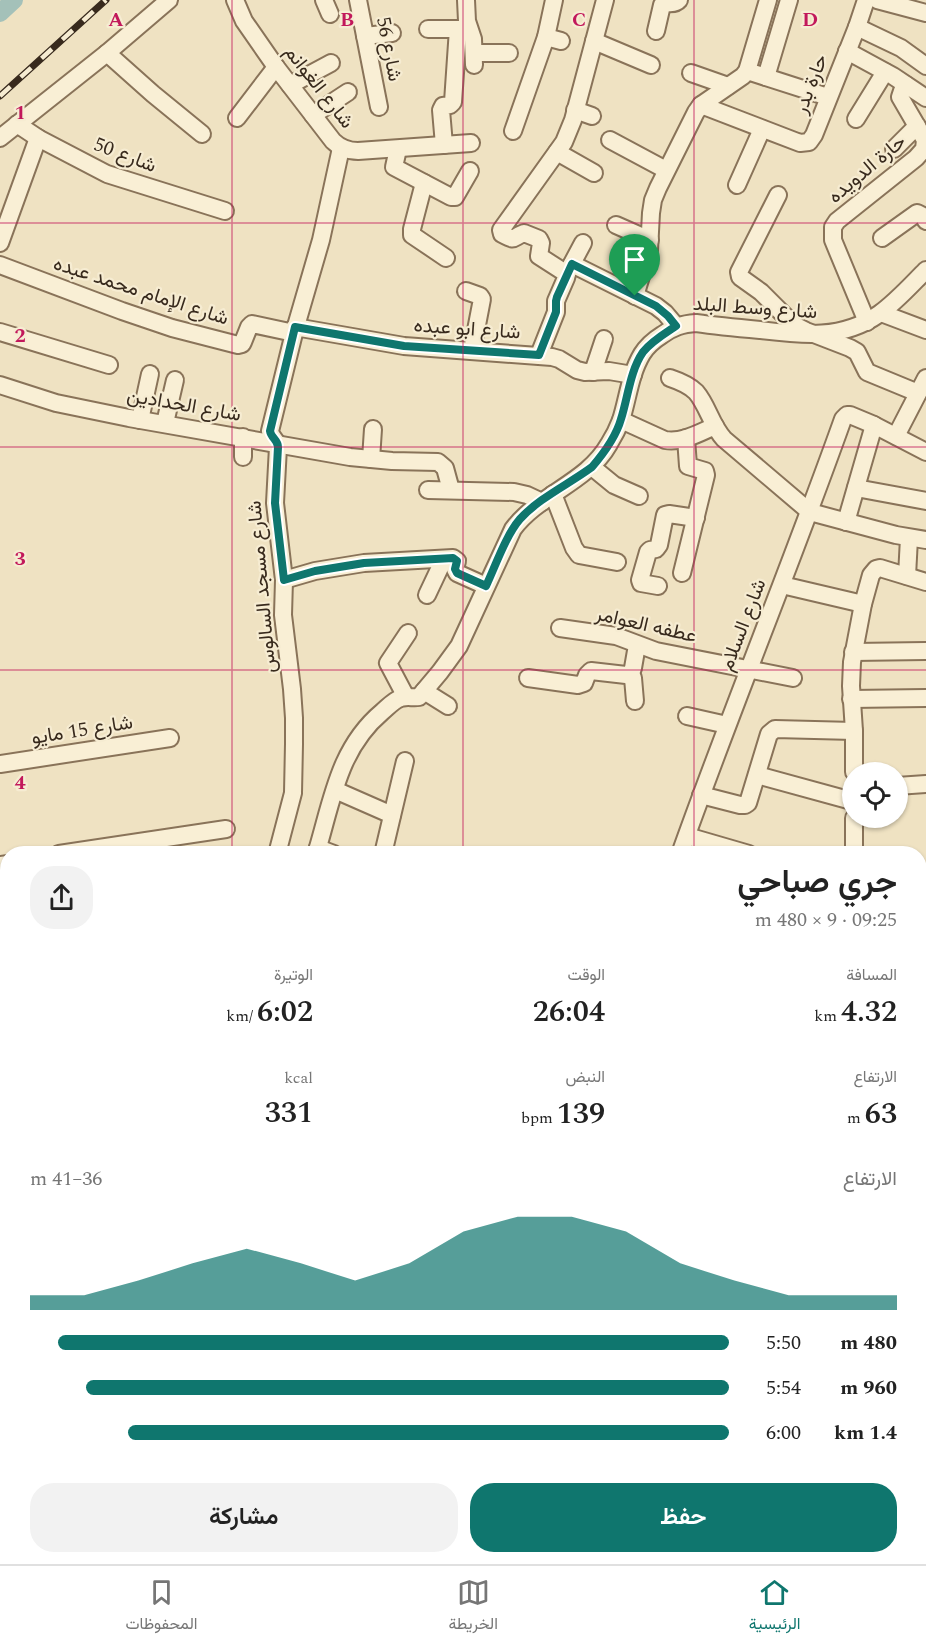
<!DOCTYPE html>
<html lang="ar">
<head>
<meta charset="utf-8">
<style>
	:root { --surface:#fff; --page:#f2f2f2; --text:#222; --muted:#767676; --line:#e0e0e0; --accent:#0f766e }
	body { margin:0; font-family:Spectral,Vazirmatn,serif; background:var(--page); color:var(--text); direction:rtl; height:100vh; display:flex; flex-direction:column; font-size:22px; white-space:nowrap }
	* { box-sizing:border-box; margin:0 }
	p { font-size:20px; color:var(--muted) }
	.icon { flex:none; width:33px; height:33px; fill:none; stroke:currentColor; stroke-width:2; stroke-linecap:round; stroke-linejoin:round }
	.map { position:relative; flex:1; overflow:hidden; direction:ltr }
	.panel { position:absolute; left:0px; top:846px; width:927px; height:718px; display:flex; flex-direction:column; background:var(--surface); border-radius:24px 24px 0 0; box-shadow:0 2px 4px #0004; direction:rtl }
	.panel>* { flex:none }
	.fabs { position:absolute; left:842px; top:762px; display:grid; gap:12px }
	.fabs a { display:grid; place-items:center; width:66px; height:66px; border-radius:50%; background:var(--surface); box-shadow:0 2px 4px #0004; font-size:30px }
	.pin { position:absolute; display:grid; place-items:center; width:51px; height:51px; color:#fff; margin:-62px -26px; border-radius:50% 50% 50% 0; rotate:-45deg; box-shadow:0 0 6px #0007 }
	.pin .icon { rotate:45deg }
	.round { display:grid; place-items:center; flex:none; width:63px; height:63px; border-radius:24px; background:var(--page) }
	.summary { display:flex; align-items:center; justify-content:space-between; height:102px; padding:0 30px }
	h1 { font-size:33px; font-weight:600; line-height:45px }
	.figures { display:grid; grid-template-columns:repeat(3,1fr); gap:9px; height:102px; padding:6px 30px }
	.figures div { display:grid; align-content:center }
	.figures b { font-size:30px; font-weight:600 }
	.figures small { font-size:16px; font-weight:400 }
	.figures p { font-size:16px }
	.chart { height:168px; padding:12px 30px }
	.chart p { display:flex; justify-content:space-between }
	.chart svg { width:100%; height:108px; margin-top:6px; fill:var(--accent); opacity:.7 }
	.cta { display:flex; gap:12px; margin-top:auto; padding:12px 30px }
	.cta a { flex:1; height:69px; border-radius:24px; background:var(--accent); color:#fff; font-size:24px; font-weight:600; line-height:69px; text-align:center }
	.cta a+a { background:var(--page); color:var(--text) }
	ul { padding:0 30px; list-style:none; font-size:20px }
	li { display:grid; grid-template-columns:96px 72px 1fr; align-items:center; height:45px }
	li i { height:15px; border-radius:8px; background:var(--accent) }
	.menu { display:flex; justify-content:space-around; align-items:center; height:84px; border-top:2px solid var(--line); background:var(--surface); font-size:16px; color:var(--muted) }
	.menu a { display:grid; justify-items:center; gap:3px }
	.menu .active { color:var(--accent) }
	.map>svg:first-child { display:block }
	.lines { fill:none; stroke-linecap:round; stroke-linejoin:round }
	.canal { stroke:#a4c1b9; stroke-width:18 }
	.minor-casing { stroke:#897359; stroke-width:20 }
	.minor { stroke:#f9efd5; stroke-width:16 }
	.rail-casing { stroke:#382a1d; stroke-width:7 }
	.rail { stroke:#f6ecd2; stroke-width:4.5; stroke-dasharray:14; stroke-linecap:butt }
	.route-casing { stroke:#fff; stroke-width:12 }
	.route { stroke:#0f766e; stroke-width:8 }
	.grid { fill:none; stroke:#c2185b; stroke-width:1.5; stroke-opacity:0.55 }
	.labels { text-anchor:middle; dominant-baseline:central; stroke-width:4.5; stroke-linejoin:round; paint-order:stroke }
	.street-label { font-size:20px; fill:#382a1d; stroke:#f6ecd2 }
	.grid-label { font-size:20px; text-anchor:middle; font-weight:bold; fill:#c2185b; stroke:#f6ecd2; stroke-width:4.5; stroke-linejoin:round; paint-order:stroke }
</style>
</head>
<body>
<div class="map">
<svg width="926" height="1564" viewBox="0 0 926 1564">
	<rect width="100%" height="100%" fill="#efe2c2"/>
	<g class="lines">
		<polyline class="canal" points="0,13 14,0"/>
		<g class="minor-casing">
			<g id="minor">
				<path d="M235,0l9,21 32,46 57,74c7,7 15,10 25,10l113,-8"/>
				<polyline points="324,0 330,14"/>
				<polyline points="358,0 379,107"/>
				<polyline points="466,0 467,21 473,39 474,65"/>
				<polyline points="877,0 926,13"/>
				<polyline points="857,27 901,48 926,66"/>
				<polyline points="428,29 466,29"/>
				<path d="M656,31l6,-26c6,-4 12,1 17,-5"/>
				<polyline points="365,36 392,33"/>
				<polyline points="546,37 561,41"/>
				<polyline points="594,41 651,65"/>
				<polyline points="847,51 893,76 926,98"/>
				<polyline points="107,53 153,94 202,134"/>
				<polyline points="474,53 509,53"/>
				<polyline points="747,71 828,97"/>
				<polyline points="691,73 728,86"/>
				<polyline points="766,77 789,0"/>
				<polyline points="290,85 331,63"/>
				<polyline points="701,105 800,143 809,142 814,135 857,27 866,0"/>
				<polyline points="575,110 592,116"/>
				<polyline points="313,115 348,92"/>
				<polyline points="237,118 276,67"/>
				<polyline points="856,119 885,72"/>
				<polyline points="17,124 38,138 107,174 225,211"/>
				<polyline points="513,131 546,37 554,0"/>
				<polyline points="0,138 107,53 169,0"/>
				<polyline points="610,140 666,170"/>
				<polyline points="444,145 441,110 443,106 450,105 453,102 458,29"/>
				<polyline points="398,149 394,167 451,197 455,197 470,171"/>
				<polyline points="894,149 917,126"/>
				<polyline points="557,152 594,173"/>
				<polyline points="424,183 412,229 412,235 446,258"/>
				<polyline points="737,185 762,129"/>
				<polyline points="778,195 739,272 740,277 761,292 794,325 806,331 850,348 857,352 867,372 918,393"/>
				<polyline points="616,225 650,240"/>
				<polyline points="882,238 917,213 923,216 926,221"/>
				<polyline points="0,243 38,138"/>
				<polyline points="572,264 656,306 665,313 676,326"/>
				<polyline points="0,265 122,311 172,328 238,345 242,344 243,342 249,327 252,324 294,333"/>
				<polyline points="567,273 583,243"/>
				<polyline points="466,291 480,296 482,299 472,351"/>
				<polyline points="635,296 649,250 651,213 653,200 658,188 696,112 701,105 743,76 747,71 768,0"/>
				<polyline points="881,313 926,330"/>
				<polyline points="867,322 833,240 833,227 837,221 916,158 924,149 925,140 900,97 902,91 906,85"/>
				<polyline points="295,327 404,346 552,357 559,359 577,370 585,372 609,371 633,375"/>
				<polyline points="0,332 109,365"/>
				<path d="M539,355l17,-43v-11l10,-23 1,-4 -28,-18 2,-13 -2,-4 -15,-6c-13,5 -7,9 -22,1l-1,-4 63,-88 9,-22 32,-120"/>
				<polyline points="593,372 604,339"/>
				<path d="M670,378c9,3 19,7 26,14 12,14 15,33 28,47l86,73 86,23 30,5"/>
				<polyline points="0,385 56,403 129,418 350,457 392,461 438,462 445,468 451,490"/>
				<polyline points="140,420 150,374"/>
				<path d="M621,420l44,20c17,3 34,-7 50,-14"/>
				<polyline points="165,423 175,380"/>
				<polyline points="896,436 926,378"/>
				<polyline points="243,457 243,437"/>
				<polyline points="371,459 373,429"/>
				<polyline points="592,467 614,485 639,496"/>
				<polyline points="856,488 926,501"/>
				<polyline points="428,490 514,492 527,495 542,502"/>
				<polyline points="553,494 574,548 579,555 617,562"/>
				<polyline points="846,522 874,425"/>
				<polyline points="682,573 706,475 705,471 688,466 686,438"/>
				<polyline points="907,576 909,538"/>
				<polyline points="284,580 315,571 364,563 453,558 457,561 455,569 457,573 486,586"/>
				<polyline points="782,585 863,604"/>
				<polyline points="658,586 641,583 640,580 648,552 650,550 656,549 659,545 665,515 669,514 696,518"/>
				<polyline points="427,595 444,559"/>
				<polyline points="560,628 616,636 656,651 793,678"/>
				<polyline points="853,652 926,651"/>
				<polyline points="630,676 633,668 637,645"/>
				<polyline points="528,678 578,685 584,683 587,675 591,671 626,675 633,678 635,701"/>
				<polyline points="424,691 448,706"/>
				<polyline points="406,697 388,663 408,633"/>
				<polyline points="851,699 926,698"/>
				<polyline points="687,716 727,725"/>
				<polyline points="0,764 170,738"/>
				<polyline points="854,772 854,731 851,686 852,662 863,604 871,575 876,569 880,568 926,582"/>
				<polyline points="757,775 852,801"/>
				<polyline points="897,786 926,784"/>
				<polyline points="335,790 392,815"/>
				<polyline points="701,795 740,805 745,805 748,803 769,734 775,729 854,731"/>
				<polyline points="854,818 854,854"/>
				<polyline points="687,836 749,854"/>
				<polyline points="318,848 334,854"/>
				<polyline points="59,854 226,829"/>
				<path d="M277,854l16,-61 1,-49v-26l-2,-29 -9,-74 1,-35 -9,-77 3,-56c-1,-7 -7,-9 -8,-16l24,-98 27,-93 20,-92"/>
				<path d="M316,854c16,-52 22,-105 66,-142 6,-5 12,-12 19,-14 6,-2 12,0 18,-1l21,-25 19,-26 54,-117c26,-35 74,-46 96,-85 5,-8 9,-16 12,-24 7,-22 9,-46 21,-66 5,-8 12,-14 20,-19 11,-8 20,-11 34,-12 21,3 42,5 64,7 42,5 82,10 119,-16 17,-12 32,-29 47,-44"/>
				<polyline points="383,854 405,761"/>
				<path d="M680,854c52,-146 111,-289 163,-435l4,-4h3l24,10 52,27"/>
				<polyline points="0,865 8,864"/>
				<polyline points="0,942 8,1031"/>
				<polyline points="920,1045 926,1044"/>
				<polyline points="0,1104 8,1103"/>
				<polyline points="0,1294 8,1302"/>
				<polyline points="0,1501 8,1506"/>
				<polyline points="290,1557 317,1561 326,1564"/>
				<polyline points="498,1557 498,1564"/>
				<polyline points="75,1564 77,1557"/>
				<polyline points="274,1564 275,1557"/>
				<polyline points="338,1564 338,1557"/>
				<polyline points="569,1564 571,1557"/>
				<polyline points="684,1564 687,1557"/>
			</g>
		</g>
		<use href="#minor" class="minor"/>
		<g class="rail-casing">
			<polyline id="rail" points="0,96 106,0"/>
		</g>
		<use href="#rail" class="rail"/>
	</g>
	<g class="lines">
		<g class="route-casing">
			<path id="route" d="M572,264l84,42 12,10 8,10c-12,8 -24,15 -33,26 -13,19 -15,45 -22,67 -5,18 -17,34 -29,48 -23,17 -53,31 -72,52 -14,16 -25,48 -34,67l-29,-13 -2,-4 2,-8 -4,-3 -89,5 -49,8 -31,9 -9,-77 3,-56c0,-7 -7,-9 -8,-16l25,-104 109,19 135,9 17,-43v-11l1,-4z"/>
		</g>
		<use href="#route" class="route"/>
	</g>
	<path class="grid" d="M232,0v854M463,0v854M694,0v854M0,223h926M0,447h926M0,670h926M0,894h8M920,894h6M0,1117h8M920,1117h6M0,1341h8M920,1341h6M232,1557v7M463,1557v7M694,1557v7"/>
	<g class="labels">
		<g class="street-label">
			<text transform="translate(389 49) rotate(79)">شارع 56</text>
			<text transform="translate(811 84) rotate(-69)">حارة بدر</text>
			<text transform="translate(319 87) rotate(52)">شارع الغوانم</text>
			<text transform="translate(125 155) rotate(21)">شارع 50</text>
			<text transform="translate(867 169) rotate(-40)">حارة الدويده</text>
			<text transform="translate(141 291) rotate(18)">شارع الإمام محمد عبده</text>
			<text transform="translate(755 308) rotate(4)">شارع وسط البلد</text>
			<text transform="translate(467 329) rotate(4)">شارع ابو عبده</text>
			<text transform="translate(184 405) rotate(10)">شارع الحدادين</text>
			<text transform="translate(262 587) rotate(-95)">شارع مسجد السالوس</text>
			<text transform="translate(646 625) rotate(13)">عطفه العوامر</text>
			<text transform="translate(743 625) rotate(-69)">شارع السلام</text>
			<text transform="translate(82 730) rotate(-9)">شارع 15 مايو</text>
		</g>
	</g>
	<g class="grid-label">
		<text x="116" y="26">A</text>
		<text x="347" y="26">B</text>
		<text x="579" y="26">C</text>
		<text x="810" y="26">D</text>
		<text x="20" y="119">1</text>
		<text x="20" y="342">2</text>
		<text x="20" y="565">3</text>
		<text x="20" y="789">4</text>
	</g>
</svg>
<div class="fabs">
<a><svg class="icon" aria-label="locate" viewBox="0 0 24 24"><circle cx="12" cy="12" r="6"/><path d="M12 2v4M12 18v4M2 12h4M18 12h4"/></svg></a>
</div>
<div class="pin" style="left:635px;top:296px;background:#1e9e55"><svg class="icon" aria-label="arrive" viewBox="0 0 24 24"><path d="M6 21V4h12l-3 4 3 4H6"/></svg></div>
<section class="panel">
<div class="summary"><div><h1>جري صباحي</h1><p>09:25 · 9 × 480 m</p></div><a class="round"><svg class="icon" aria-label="share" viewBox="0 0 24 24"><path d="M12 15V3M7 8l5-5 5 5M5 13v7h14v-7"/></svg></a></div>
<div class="figures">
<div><p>المسافة</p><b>4.32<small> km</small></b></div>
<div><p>الوقت</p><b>26:04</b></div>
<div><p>الوتيرة</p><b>6:02<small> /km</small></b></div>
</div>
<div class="figures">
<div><p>الارتفاع</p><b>63<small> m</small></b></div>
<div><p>النبض</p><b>139<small> bpm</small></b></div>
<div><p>kcal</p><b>331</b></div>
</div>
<div class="chart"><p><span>الارتفاع</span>36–41 m</p>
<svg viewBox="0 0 160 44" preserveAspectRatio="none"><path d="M0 44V38L10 38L20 32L30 25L40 19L50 25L60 32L70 25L80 12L90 6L100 6L110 12L120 25L130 32L140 38L150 38L160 38V44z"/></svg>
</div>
<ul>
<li><b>480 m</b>5:50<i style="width:96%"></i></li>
<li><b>960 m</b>5:54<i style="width:92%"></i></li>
<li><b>1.4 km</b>6:00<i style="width:86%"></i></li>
</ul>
<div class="cta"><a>حفظ</a><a>مشاركة</a></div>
</section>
</div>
<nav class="menu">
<a class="active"><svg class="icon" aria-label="home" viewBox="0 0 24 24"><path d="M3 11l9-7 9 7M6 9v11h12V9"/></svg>الرئيسية</a>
<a><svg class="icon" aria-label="map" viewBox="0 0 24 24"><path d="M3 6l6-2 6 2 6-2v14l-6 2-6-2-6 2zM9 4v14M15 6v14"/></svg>الخريطة</a>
<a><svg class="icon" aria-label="saved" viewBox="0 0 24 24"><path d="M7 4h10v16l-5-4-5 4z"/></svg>المحفوظات</a>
</nav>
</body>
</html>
